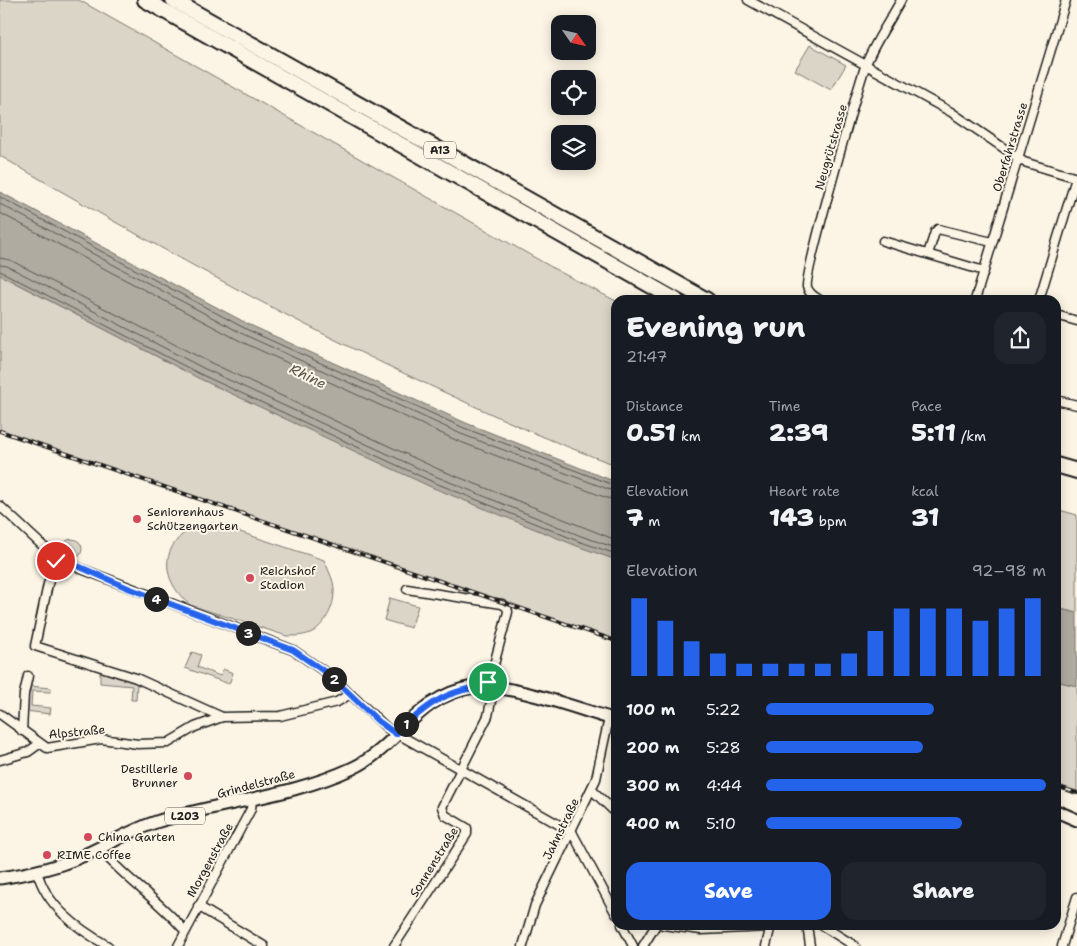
<!DOCTYPE html>
<html lang="en">
<head>
<meta charset="utf-8">
<style>
	:root { --surface:#171b24; --page:#20242c; --text:#f1f3f6; --muted:#9ea1a6; --accent:#2563eb }
	body { margin:0; font-family:"Shantell Sans",sans-serif; background:var(--page); color:var(--text); height:100vh; display:flex; flex-direction:column; font-size:19px; white-space:nowrap }
	* { box-sizing:border-box; margin:0 }
	p { font-size:16px; color:var(--muted) }
	.icon { flex:none; width:28px; height:28px; fill:none; stroke:currentColor; stroke-width:2; stroke-linecap:round; stroke-linejoin:round }
	.map { position:relative; flex:1; overflow:hidden }
	.side { position:absolute; left:611px; top:295px; width:450px; height:635px; display:flex; flex-direction:column; background:var(--surface); border-radius:15px; box-shadow:0 2px 12px #0003 }
	.side>* { flex:none }
	.needle { width:32px; rotate:124deg }
	.controls { position:absolute; left:551px; top:15px; display:grid; gap:10px }
	.controls a { display:grid; place-items:center; width:45px; height:45px; border-radius:10px; background:var(--surface); box-shadow:0 2px 12px #0003; font-size:25px }
	.pin { position:absolute; display:grid; place-items:center; width:42px; height:42px; color:#fff; margin:-21px; border:2px solid #fff; border-radius:50%; box-shadow:0 1px 5px #0007 }
	.km { position:absolute; width:25px; height:25px; margin:-12px; border-radius:50%; background:#222; color:#fff; font-size:14px; line-height:25px; text-align:center }
	.round { display:grid; place-items:center; flex:none; width:52px; height:52px; border-radius:15px; background:var(--page) }
	.overview { display:flex; align-items:center; justify-content:space-between; height:85px; padding:0 15px }
	h1 { font-size:28px; font-weight:800; line-height:38px }
	.metrics { display:grid; grid-template-columns:repeat(3,1fr); gap:8px; height:85px; padding:5px 15px }
	.metrics div { display:grid; align-content:center }
	.metrics b { font-size:25px; font-weight:800 }
	.metrics small { font-size:14px; font-weight:400 }
	.metrics p { font-size:14px }
	.chart { height:140px; padding:10px 15px }
	.chart p { display:flex; justify-content:space-between }
	.chart svg { width:100%; height:90px; margin-top:5px; stroke:var(--accent); stroke-width:6 }
	.cta { display:flex; gap:10px; margin-top:auto; padding:10px 15px }
	.cta a { flex:1; height:58px; border-radius:15px; background:var(--accent); color:#fff; font-size:20px; font-weight:800; line-height:58px; text-align:center }
	.cta a+a { background:var(--page); color:var(--text) }
	ul { padding:0 15px; list-style:none; font-size:16px }
	li { display:grid; grid-template-columns:80px 60px 1fr; align-items:center; height:38px }
	li i { height:12px; border-radius:6px; background:var(--accent) }
	.map>svg:first-child { display:block }
	.green { fill:#dbd5c8; stroke:#7c7872 }
	.water { fill:#b0aba1; stroke:#75726c }
	.lines { fill:none; stroke-linecap:round; stroke-linejoin:round }
	.shore { stroke:#575551; stroke-width:1 }
	.minor-casing { stroke:#1c1c1c; stroke-width:11 }
	.primary-casing { stroke:#1c1c1c; stroke-width:15 }
	.motorway-casing { stroke:#1c1c1c; stroke-width:18 }
	.minor { stroke:#fcf5e5; stroke-width:8 }
	.primary { stroke:#fcf5e5; stroke-width:11 }
	.motorway { stroke:#fcf5e5; stroke-width:14 }
	.rail-casing { stroke:#1c1c1c; stroke-width:4 }
	.rail { stroke:#fcf5e5; stroke-width:2; stroke-dasharray:5.5; stroke-linecap:butt }
	.route-casing { stroke:#fff; stroke-width:10 }
	.route { stroke:#2563eb; stroke-width:6 }
	.poi-dot { fill:#d1495b; stroke:#fcf5e5; stroke-width:2 }
	.labels { text-anchor:middle; dominant-baseline:central; stroke-width:4; stroke-linejoin:round; paint-order:stroke }
	.shield { fill:#fcf5e5; stroke:#5f5d58; stroke-width:1 }
	.shield-label { font-size:11px; font-weight:bold; fill:#1c1c1c }
	.street-label { font-size:12px; fill:#1c1c1c; stroke:#fcf5e5 }
	.poi-label { font-size:12px; fill:#1c1c1c; stroke:#fcf5e5; text-anchor:start }
	.water-label { font-size:14px; font-style:italic; fill:#575551; stroke:#fcf5e5 }
</style>
</head>
<body>
<div class="map">
<svg width="1077" height="946" viewBox="0 0 1077 946">
	<rect width="100%" height="100%" fill="#fcf5e5"/>
	<filter id="ink" filterUnits="userSpaceOnUse"><feTurbulence type="fractalNoise" baseFrequency=".02" numOctaves="2"/><feDisplacementMap in="SourceGraphic" scale="10" xChannelSelector="R" yChannelSelector="G"/><feConvolveMatrix kernelMatrix="1 2 1 2 8 2 1 2 1" color-interpolation-filters="sRGB"/></filter>
	<g filter="url(#ink)">
		<g class="green">
			<path d="M0,0h79l483,273 54,28v164c-63,-22 -123,-50 -183,-78 -149,-69 -292,-149 -433,-231z"/>
			<polygon points="810,45 846,65 831,90 795,70"/>
			<polygon points="0,275 164,360 616,557 616,641 0,431"/>
			<polygon points="1056,509 1077,515 1077,613 1056,608"/>
			<path d="M213,523l111,37c3,7 7,15 9,22 4,18 -4,38 -19,49 -8,5 -18,5 -27,5l-97,-31c-23,-19 -33,-49 -7,-71 9,-7 20,-9 30,-11z"/>
			<circle cx="72" cy="549" r="10"/>
			<polygon points="390,598 418,606 411,628 384,620"/>
			<polygon points="192,652 201,655 197,667 220,676 223,669 233,673 229,684 185,668"/>
			<polygon points="100,670 137,682 136,700 131,700 132,686 100,683"/>
			<polygon points="1056,681 1077,686 1077,793 1056,786"/>
			<polygon points="29,686 51,688 50,692 32,691 31,706 51,708 50,714 25,711"/>
		</g>
		<g class="water">
			<polygon points="0,192 250,325 466,423 616,482 616,560 577,546 431,487 198,378 0,275"/>
			<polygon points="1056,608 1077,613 1077,686 1056,681"/>
		</g>
		<g class="lines">
			<g class="shore">
				<polyline points="0,197 248,330 464,428 616,486"/>
				<polyline points="0,204 245,335 461,434 616,492"/>
				<polyline points="0,213 242,342 458,441 607,498 616,500"/>
				<polyline points="0,258 10,260 207,361 438,469 616,540"/>
				<polyline points="0,265 7,266 203,368 435,476 581,536 616,548"/>
				<polyline points="0,271 200,374 433,482 578,541 616,554"/>
			</g>
			<g class="minor-casing">
				<g id="minor">
					<polyline points="748,0 951,112 1024,162 1077,178"/>
					<polyline points="883,241 984,271"/>
					<polyline points="928,254 935,232 938,229 992,242"/>
					<path d="M820,300c-5,-3 -11,-6 -13,-13 -3,-12 50,-196 58,-220 8,-23 25,-46 36,-67"/>
					<polyline points="975,300 1066,0"/>
					<polyline points="1039,300 1076,178"/>
					<polyline points="1056,315 1077,321"/>
					<polyline points="1056,400 1077,405"/>
					<polyline points="0,506 44,547 79,568 293,650 331,676 387,728 572,832"/>
					<polyline points="57,557 48,584 35,646 136,678 222,717"/>
					<polyline points="407,589 502,604 507,607 508,612 488,687"/>
					<polyline points="0,714 47,748 101,739 138,744 168,743 195,727 222,717 280,716 337,702 350,694"/>
					<polyline points="22,731 24,694 28,676"/>
					<polyline points="0,760 28,752 39,744"/>
					<polyline points="592,790 616,813"/>
					<polyline points="572,832 616,914"/>
					<path d="M99,848c26,31 60,52 86,83"/>
					<path d="M37,871c9,35 41,58 71,75"/>
					<polyline points="198,906 264,946"/>
					<polyline points="622,925 633,946"/>
					<polyline points="663,925 701,930 770,927"/>
					<polyline points="807,925 810,946"/>
					<polyline points="821,925 855,946"/>
					<polyline points="178,946 251,809 252,800"/>
					<polyline points="394,946 467,834 467,828 445,815 442,807 488,716 494,687"/>
					<polyline points="523,946 535,905 596,779 609,718"/>
					<polyline points="643,946 656,925"/>
					<polyline points="766,946 771,925"/>
					<polyline points="1062,946 1077,897"/>
				</g>
			</g>
			<g class="primary-casing">
				<g id="primary">
					<polyline points="1056,811 1077,820"/>
					<path d="M0,878c27,-4 55,-10 80,-21 26,-11 49,-26 76,-35 64,-20 135,-25 197,-54 48,-23 61,-71 120,-81 34,-5 108,23 143,33"/>
				</g>
			</g>
			<g class="motorway-casing">
				<g id="motorway">
					<polyline points="145,0 676,300"/>
					<polyline points="173,0 707,300"/>
					<polyline points="1056,465 1077,471"/>
				</g>
			</g>
			<use href="#minor" class="minor"/>
			<use href="#primary" class="primary"/>
			<use href="#motorway" class="motorway"/>
			<g class="rail-casing">
				<g id="rail">
					<polyline points="0,431 616,641"/>
					<polyline points="1056,786 1077,793"/>
				</g>
			</g>
			<use href="#rail" class="rail"/>
		</g>
	</g>
	<g class="lines" filter="url(#ink)">
		<g class="route-casing">
			<path id="route" d="M56,561l1,-4 71,31 165,62 38,26 47,45 18,13c27,-26 52,-47 92,-47v-5"/>
		</g>
		<use href="#route" class="route"/>
	</g>
	<g class="poi-dot">
		<circle cx="137" cy="519" r="5"/>
		<circle cx="250" cy="578" r="5"/>
		<circle cx="188" cy="776" r="5"/>
		<circle cx="88" cy="837" r="5"/>
		<circle cx="47" cy="855" r="5"/>
	</g>
	<g class="labels">
		<g class="shield">
			<rect x="424" y="141.5" width="32" height="17" rx="4"/>
			<rect x="165" y="807.5" width="40" height="17" rx="4"/>
		</g>
		<g class="shield-label">
			<text x="440" y="150">A13</text>
			<text x="185" y="816">L203</text>
		</g>
		<g class="street-label">
			<text transform="translate(831 147) rotate(-74)">Neugrütstrasse</text>
			<text transform="translate(1010 147) rotate(-73)">Oberfahrstrasse</text>
			<text transform="translate(77 732) rotate(-5)">Alpstraße</text>
			<text transform="translate(256 784) rotate(-15)">Grindelstraße</text>
			<text transform="translate(561 829) rotate(-64)">Jahnstraße</text>
			<text transform="translate(210 860) rotate(-61)">Morgenstraße</text>
			<text transform="translate(434 862) rotate(-58)">Sonnenstraße</text>
		</g>
		<g class="poi-label">
			<text x="147" y="512">Seniorenhaus<tspan x="147" dy="14">Schützengarten</tspan></text>
			<text x="260" y="571">Reichshof<tspan x="260" dy="14">Stadion</tspan></text>
			<text x="178" y="769" text-anchor="end">Destillerie<tspan x="178" dy="14">Brunner</tspan></text>
			<text x="98" y="837">China Garten</text>
			<text x="57" y="855">RIME Coffee</text>
		</g>
		<g class="water-label">
			<text transform="translate(308 376) rotate(26)">Rhine</text>
		</g>
	</g>
</svg>
<div class="controls">
<a><svg class="needle" viewBox="-14 -14 28 28"><path d="M0-13l5 13h-10z" fill="#e53935"/><path d="M0 13l5-13h-10z" fill="#9ea1a6"/></svg></a>
<a><svg class="icon" aria-label="locate" viewBox="0 0 24 24"><circle cx="12" cy="12" r="6"/><path d="M12 2v4M12 18v4M2 12h4M18 12h4"/></svg></a>
<a><svg class="icon" aria-label="layers" viewBox="0 0 24 24"><path d="M12 4l9 5-9 5-9-5zM3 14l9 5 9-5"/></svg></a>
</div>
<div class="pin" style="left:488px;top:682px;background:#1e9e55"><svg class="icon" aria-label="arrive" viewBox="0 0 24 24"><path d="M6 21V4h12l-3 4 3 4H6"/></svg></div>
<div class="pin" style="left:56px;top:561px;background:#d93025"><svg class="icon" aria-label="check" viewBox="0 0 24 24"><path d="M5 12l5 5 9-10"/></svg></div>
<b class="km" style="left:406px;top:724px">1</b>
<b class="km" style="left:334px;top:679px">2</b>
<b class="km" style="left:248px;top:633px">3</b>
<b class="km" style="left:156px;top:599px">4</b>
<section class="side">
<div class="overview"><div><h1>Evening run</h1><p>21:47</p></div><a class="round"><svg class="icon" aria-label="share" viewBox="0 0 24 24"><path d="M12 15V3M7 8l5-5 5 5M5 13v7h14v-7"/></svg></a></div>
<div class="metrics">
<div><p>Distance</p><b>0.51<small> km</small></b></div>
<div><p>Time</p><b>2:39</b></div>
<div><p>Pace</p><b>5:11<small> /km</small></b></div>
</div>
<div class="metrics">
<div><p>Elevation</p><b>7<small> m</small></b></div>
<div><p>Heart rate</p><b>143<small> bpm</small></b></div>
<div><p>kcal</p><b>31</b></div>
</div>
<div class="chart"><p><span>Elevation</span>92–98 m</p>
<svg viewBox="0 0 160 44" preserveAspectRatio="none"><path d="M5 44V6M15 44V17M25 44V27M35 44V33M45 44V38M55 44V38M65 44V38M75 44V38M85 44V33M95 44V22M105 44V11M115 44V11M125 44V11M135 44V17M145 44V11M155 44V6"/></svg>
</div>
<ul>
<li><b>100 m</b>5:22<i style="width:60%"></i></li>
<li><b>200 m</b>5:28<i style="width:56%"></i></li>
<li><b>300 m</b>4:44<i style="width:100%"></i></li>
<li><b>400 m</b>5:10<i style="width:70%"></i></li>
</ul>
<div class="cta"><a>Save</a><a>Share</a></div>
</section>
</div>
</body>
</html>
